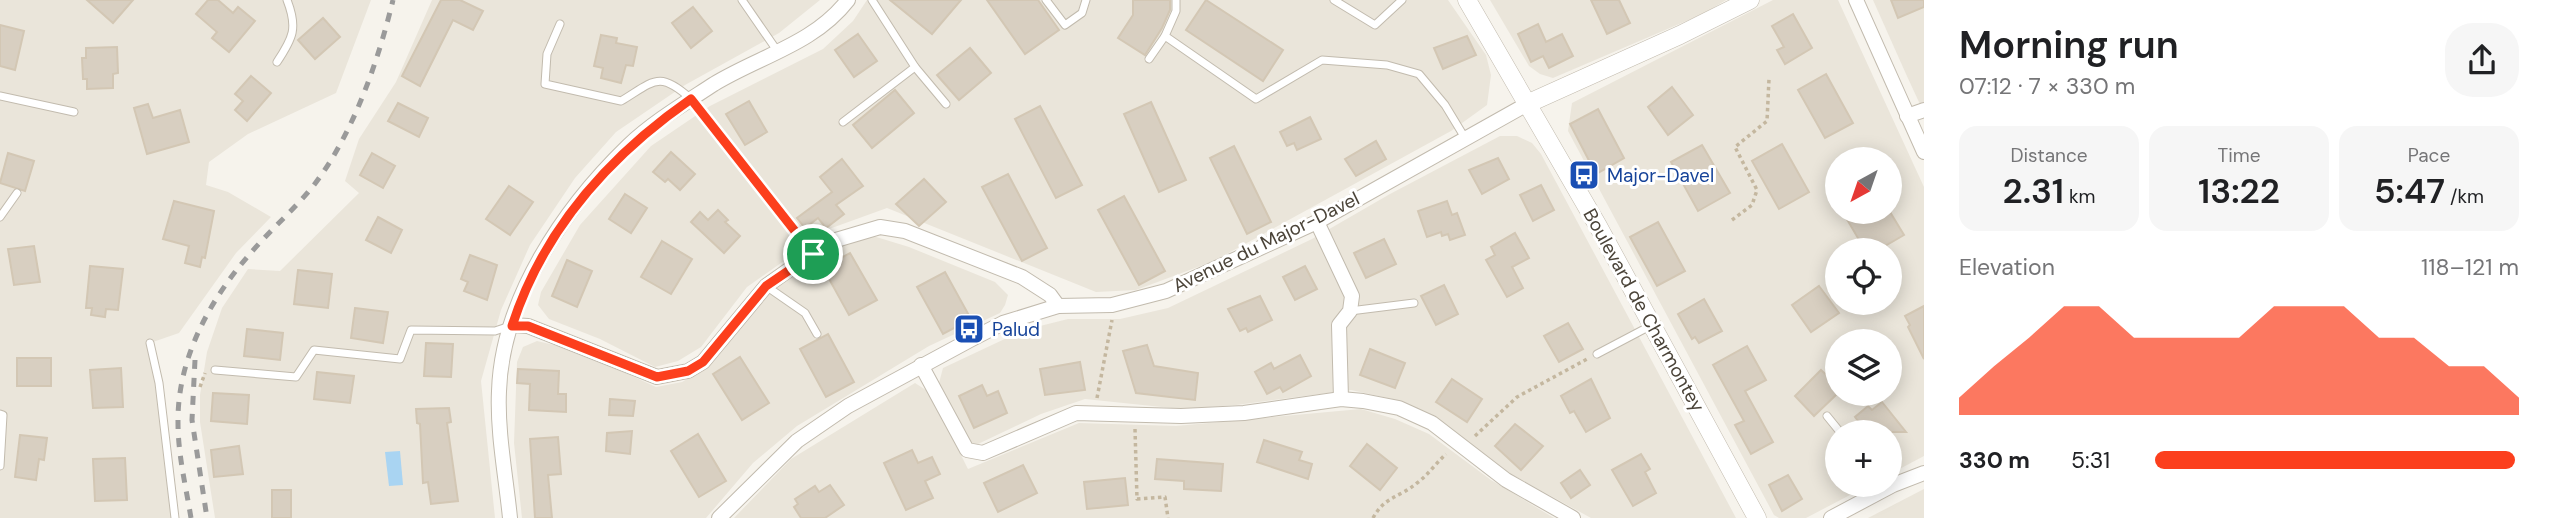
<!DOCTYPE html>
<html lang="en">
<head>
<meta charset="utf-8">
<style>
	:root { --surface:#fff; --page:#f6f6f6; --text:#202124; --muted:#757577; --accent:#fc3f1d }
	body { margin:0; font-family:"DM Sans",sans-serif; background:var(--page); color:var(--text); height:100vh; display:flex; flex-direction:column; font-size:26px; white-space:nowrap }
	* { box-sizing:border-box; margin:0 }
	p { font-size:23px; color:var(--muted) }
	.icon { flex:none; width:38px; height:38px; fill:none; stroke:currentColor; stroke-width:2; stroke-linecap:round; stroke-linejoin:round }
	.map { position:relative; flex:1; overflow:hidden }
	.side { display:flex; flex-direction:column; background:var(--surface); width:630px }
	.side>* { flex:none }
	.needle { width:46px; rotate:220deg }
	.fabs { position:absolute; left:1825px; top:147px; display:grid; gap:14px }
	.fabs a { display:grid; place-items:center; width:77px; height:77px; border-radius:50%; background:var(--surface); box-shadow:0 4px 18px #0003; font-size:35px }
	.pin { position:absolute; display:grid; place-items:center; width:60px; height:60px; color:#fff; margin:-30px; border:4px solid #fff; border-radius:50%; box-shadow:0 2px 7px #0007 }
	.round { display:grid; place-items:center; flex:none; width:74px; height:74px; border-radius:28px; background:var(--page) }
	.overview { display:flex; align-items:center; justify-content:space-between; height:119px; padding:0 35px }
	h1 { font-size:38px; font-weight:600; line-height:52px }
	.metrics { display:grid; grid-template-columns:repeat(3,1fr); gap:10px; height:119px; padding:7px 35px }
	.metrics div { display:grid; align-content:center; border-radius:18px; background:var(--page); text-align:center }
	.metrics b { font-size:35px; font-weight:600 }
	.metrics small { font-size:19px; font-weight:400 }
	.metrics p { font-size:19px }
	.chart { height:196px; padding:14px 35px }
	.chart p { display:flex; justify-content:space-between }
	.chart svg { width:100%; height:126px; margin-top:7px; fill:var(--accent); opacity:.7 }
	ul { padding:0 35px; list-style:none; font-size:23px }
	li { display:grid; grid-template-columns:112px 84px 1fr; align-items:center; height:52px }
	li i { height:18px; border-radius:9px; background:var(--accent) }
	main { display:flex; flex:1; min-height:0 }
	.map>svg:first-child { display:block }
	.residential { fill:#eae5da; fill-rule:evenodd }
	.water { fill:#a9d4f2 }
	.building { fill:#d8cfc1; stroke:#d3c7b4; stroke-width:2 }
	.lines { fill:none; stroke-linecap:round; stroke-linejoin:round }
	.service-casing { stroke:#c2bbae; stroke-width:9 }
	.minor-casing { stroke:#c2bbae; stroke-width:16 }
	.tertiary-casing { stroke:#c2bbae; stroke-width:19 }
	.path { stroke:#c4b79f; stroke-width:3.5; stroke-dasharray:3.5 3.5; stroke-linecap:butt }
	.service { stroke:#fff; stroke-width:7 }
	.minor { stroke:#fff; stroke-width:14 }
	.tertiary { stroke:#fff; stroke-width:18 }
	.rail { stroke:#9a9a9a; stroke-width:5; stroke-dasharray:9 9; stroke-linecap:butt }
	.route-casing { stroke:#fff; stroke-width:14 }
	.route { stroke:#fc3f1d; stroke-width:9 }
	.labels { text-anchor:middle; dominant-baseline:central; stroke-width:6; stroke-linejoin:round; paint-order:stroke }
	.transit-label { font-size:19px; fill:#164399; stroke:#fff; text-anchor:start }
	.street-label { font-size:19px; fill:#4b4439; stroke:#fff }
</style>
</head>
<body>
<main>
<div class="map">
<svg width="1924" height="518" viewBox="0 0 1924 518">
	<rect width="100%" height="100%" fill="#f6f3ec"/>
	<g class="residential">
		<polygon points="0,0 371,0 336,93 248,134 209,162 206,185 228,192 271,217 236,253 179,333 150,343 175,518 0,518"/>
		<polygon points="432,0 820,0 779,33 685,85 616,132 575,178 530,245 501,310 481,381 495,518 215,518 200,422 200,395 207,352 222,308 248,269 280,271 359,193 345,181 359,139 396,82"/>
		<polygon points="867,0 1448,0 1486,55 1491,75 1487,105 1451,131 1214,261 1136,290 1096,292 887,208 829,229 747,287 701,347 678,361 655,367 600,339 549,319 538,305 541,292 580,225 651,146 710,106 823,49 853,21"/>
		<polygon points="1490,0 1726,0 1705,13 1553,78 1540,74 1529,66"/>
		<path d="M1773,0h65l86,187v269l-34,18v-42h-52v53h31l-63,33h-27l-5,-3 -206,-384 4,-28zM1838,159h52v53h-52zM1838,250h52v53h-52zM1838,341h52v53h-52z"/>
		<polygon points="1873,0 1924,0 1924,113 1906,74"/>
		<polygon points="1500,136 1517,136 1532,143 1541,154 1736,518 1591,518 1511,474 1437,418 1397,400 1351,390 1236,405 1181,409 1085,399 1041,414 978,444 969,444 939,383 943,368 1024,330 1068,319 1120,319 1168,308 1312,239 1390,194"/>
		<polygon points="873,236 909,247 995,282 1008,295 1005,305 1000,313 929,346 797,426 753,463 706,518 522,518 514,443 517,362 523,347 537,341 576,350 656,387 682,382 706,368 775,287 834,249"/>
		<polygon points="915,383 929,392 968,469 1079,423 1176,426 1361,409 1395,419 1429,434 1491,480 1554,518 734,518 791,459"/>
		<polygon points="1924,489 1924,518 1868,518"/>
	</g>
	<polygon class="water" points="400,451 403,485 389,486 385,452"/>
	<g class="building">
		<polygon points="87,0 133,0 113,23"/>
		<polygon points="208,0 218,0 233,13 238,7 255,21 229,52 212,38 217,32 196,14"/>
		<polygon points="441,0 460,0 483,11 473,30 453,20 420,86 402,76"/>
		<polygon points="890,0 961,0 932,34"/>
		<polygon points="987,0 1038,0 1059,30 1025,54"/>
		<polygon points="1133,0 1170,0 1170,10 1162,28 1145,55 1118,38 1133,15"/>
		<polygon points="1206,0 1283,50 1263,81 1186,30"/>
		<polygon points="1591,0 1619,0 1630,23 1607,34"/>
		<polygon points="1891,0 1924,0 1924,7 1898,18"/>
		<polygon points="693,7 712,31 691,48 672,23"/>
		<polygon points="1793,14 1812,48 1785,64 1777,50 1784,47 1772,26"/>
		<polygon points="323,18 340,37 315,59 298,40"/>
		<polygon points="1538,24 1546,42 1562,34 1573,56 1549,68 1543,56 1531,62 1518,34"/>
		<polygon points="0,25 24,31 15,70 0,66"/>
		<polygon points="858,34 877,61 854,77 835,50"/>
		<polygon points="601,35 617,38 616,43 637,47 633,66 626,65 621,83 601,78 603,68 594,66"/>
		<polygon points="1467,36 1476,55 1443,69 1434,48"/>
		<polygon points="117,47 118,73 113,74 113,88 87,89 87,79 83,79 82,58 86,58 86,48"/>
		<polygon points="970,48 991,73 959,100 937,75"/>
		<polygon points="1826,74 1853,123 1825,138 1798,90"/>
		<polygon points="251,76 271,93 247,121 235,110 243,101 235,94"/>
		<polygon points="1672,87 1693,115 1668,135 1648,107"/>
		<polygon points="895,90 914,113 872,148 853,125"/>
		<polygon points="749,101 767,132 745,145 726,114"/>
		<polygon points="1151,102 1186,180 1159,192 1124,114"/>
		<polygon points="398,103 428,118 419,137 388,121"/>
		<polygon points="148,104 153,118 180,110 189,142 147,154 134,108"/>
		<polygon points="1040,106 1082,185 1056,198 1015,119"/>
		<polygon points="1598,109 1624,158 1596,174 1570,124"/>
		<polygon points="1310,117 1321,139 1297,150 1294,143 1287,146 1280,132"/>
		<polygon points="1376,141 1386,159 1356,176 1345,159"/>
		<polygon points="1782,144 1809,192 1779,209 1752,161"/>
		<polygon points="1702,145 1730,193 1698,211 1671,162"/>
		<polygon points="1234,146 1271,222 1247,234 1210,158"/>
		<polygon points="671,152 695,174 680,190 668,179 665,182 653,172"/>
		<polygon points="8,153 34,161 25,191 0,183"/>
		<polygon points="372,153 395,166 383,188 360,175"/>
		<polygon points="1498,158 1509,179 1482,194 1469,170"/>
		<polygon points="842,159 863,186 836,205 844,214 826,228 818,218 805,228 797,218 832,192 820,177"/>
		<polygon points="1008,174 1047,248 1022,261 982,187"/>
		<polygon points="924,179 946,202 919,226 896,204"/>
		<polygon points="1541,185 1554,210 1533,221 1520,195"/>
		<polygon points="509,186 533,202 510,235 486,219"/>
		<polygon points="625,194 647,208 631,233 609,219"/>
		<polygon points="1124,196 1165,271 1139,285 1098,210"/>
		<polygon points="174,201 214,211 205,258 202,257 200,267 185,263 189,246 163,239"/>
		<polygon points="1447,201 1452,215 1457,213 1465,235 1450,240 1448,234 1442,236 1441,232 1427,237 1418,211"/>
		<polygon points="718,210 728,220 725,222 740,236 724,253 691,222 700,212 708,220"/>
		<polygon points="1853,212 1890,212 1904,235 1878,250 1870,250 1866,243 1862,245 1845,216"/>
		<polygon points="378,217 402,230 391,253 366,240"/>
		<polygon points="1658,222 1685,271 1657,286 1630,237"/>
		<polygon points="1515,233 1529,258 1512,267 1523,288 1507,297 1486,260 1495,255 1491,247"/>
		<polygon points="1384,239 1396,264 1366,278 1354,253"/>
		<polygon points="662,241 692,259 671,294 641,277"/>
		<polygon points="34,246 40,282 14,285 8,249"/>
		<polygon points="850,253 877,300 849,315 823,268"/>
		<polygon points="470,255 497,265 487,300 464,291 468,282 461,279"/>
		<polygon points="567,260 592,271 577,307 552,296"/>
		<polygon points="90,266 123,269 118,310 106,309 105,317 91,315 92,308 86,308"/>
		<polygon points="1305,266 1317,289 1295,300 1283,277"/>
		<polygon points="298,270 332,274 328,308 294,304"/>
		<polygon points="945,272 971,319 943,334 917,287"/>
		<polygon points="1444,285 1458,314 1436,325 1421,296"/>
		<polygon points="1819,286 1839,313 1811,332 1792,305"/>
		<polygon points="1260,296 1272,320 1248,332 1246,328 1240,331 1228,309"/>
		<polygon points="1704,299 1722,331 1699,343 1695,337 1692,339 1678,314"/>
		<polygon points="1924,306 1924,359 1908,327 1910,325 1905,316"/>
		<polygon points="355,308 388,312 383,343 351,338"/>
		<polygon points="1568,323 1583,349 1559,362 1544,336"/>
		<polygon points="247,329 283,333 280,360 244,356"/>
		<polygon points="828,334 854,382 826,397 800,349"/>
		<polygon points="426,343 453,344 451,377 424,376"/>
		<polygon points="1147,345 1154,366 1198,373 1195,400 1136,393 1123,351"/>
		<polygon points="1747,346 1766,380 1745,391 1773,442 1751,454 1735,425 1744,421 1713,365"/>
		<polygon points="1370,349 1405,363 1395,388 1360,375"/>
		<polygon points="1300,355 1311,376 1283,392 1280,387 1267,394 1255,372 1271,363 1274,369"/>
		<polygon points="740,357 769,403 742,420 713,374"/>
		<rect x="17" y="358" width="34" height="28"/>
		<polygon points="1080,362 1085,390 1045,395 1040,369"/>
		<polygon points="121,368 123,407 93,408 90,370"/>
		<polygon points="518,369 559,371 558,394 566,394 566,412 529,410 530,384 517,383"/>
		<polygon points="1821,370 1838,386 1838,393 1814,416 1795,396"/>
		<polygon points="317,372 354,376 350,403 314,399"/>
		<polygon points="1452,379 1482,399 1467,422 1436,402"/>
		<polygon points="1591,379 1610,418 1586,432 1574,411 1570,413 1561,396"/>
		<polygon points="982,385 987,396 998,391 1007,413 974,428 959,396"/>
		<polygon points="213,393 249,395 247,424 211,421"/>
		<polygon points="610,399 635,401 633,416 609,415"/>
		<polygon points="1882,402 1906,432 1867,432 1855,417 1868,406 1872,410"/>
		<polygon points="449,408 451,422 447,423 458,501 431,504 428,482 423,483 420,424 417,423 416,409"/>
		<polygon points="1515,424 1543,446 1521,470 1495,446"/>
		<polygon points="632,431 630,454 606,451 607,433"/>
		<polygon points="698,434 726,481 699,497 671,451"/>
		<polygon points="20,435 47,438 44,460 39,459 36,480 15,477"/>
		<polygon points="558,437 561,474 548,475 552,518 535,518 530,439"/>
		<polygon points="1264,440 1302,452 1299,460 1312,464 1308,479 1257,462"/>
		<polygon points="1367,444 1397,468 1380,490 1350,466"/>
		<polygon points="239,446 243,474 214,477 211,450"/>
		<polygon points="912,450 918,463 932,457 940,474 925,481 933,498 906,510 884,463"/>
		<polygon points="1641,454 1650,469 1645,472 1656,493 1633,506 1612,470"/>
		<polygon points="125,458 127,500 95,501 93,459"/>
		<polygon points="1157,459 1223,464 1221,491 1184,489 1184,481 1155,479"/>
		<polygon points="1023,465 1037,493 998,512 984,483"/>
		<polygon points="1580,470 1590,485 1571,498 1561,483"/>
		<polygon points="1788,475 1802,499 1782,511 1769,485"/>
		<polygon points="1125,478 1128,505 1087,509 1084,482"/>
		<polygon points="830,485 844,505 825,518 801,518 794,507 798,504 795,499 815,486 819,492"/>
		<rect x="272" y="490" width="19" height="28"/>
	</g>
	<g class="lines">
		<g class="service-casing">
			<g id="service">
				<polyline points="742,0 778,52"/>
				<polyline points="1046,0 1065,25 1082,13 1086,0"/>
				<polyline points="1176,0 1176,11 1165,36 1256,99 1322,60 1387,65 1419,74 1445,105 1465,138"/>
				<polyline points="1334,0 1375,25 1402,0"/>
				<path d="M560,24l-13,30 -2,30 76,17c33,-20 38,-31 70,-2l122,155"/>
				<polyline points="1149,59 1165,36"/>
				<path d="M277,62c16,-24 21,-34 10,-62"/>
				<polyline points="915,67 946,104"/>
				<polyline points="0,96 74,112"/>
				<polyline points="843,122 915,67 872,0"/>
				<polyline points="0,217 17,193"/>
				<polyline points="766,286 805,313 817,334"/>
				<polyline points="1350,311 1414,303"/>
				<polyline points="150,343 159,383 175,518"/>
				<polyline points="1597,354 1652,325"/>
				<polyline points="215,370 296,377 314,350 400,359 411,330 495,331 510,326"/>
				<polyline points="0,414 3,415 0,466"/>
				<polyline points="1827,416 1840,432"/>
			</g>
		</g>
		<g class="minor-casing">
			<g id="minor">
				<polyline points="1856,0 1924,152"/>
				<polyline points="1907,116 1924,110"/>
				<polyline points="1317,222 1352,296 1350,311 1339,325 1341,399"/>
				<polyline points="512,325 528,326 657,377 688,371 703,362 766,286 790,269 836,240 880,227 905,231 1022,277 1050,295 1058,306"/>
				<polyline points="921,365 967,450 983,453 1076,413 1181,416 1244,413 1341,399 1363,401 1399,408 1432,423 1506,480 1573,518"/>
				<path d="M510,518c-4,-41 -13,-86 -11,-127 3,-92 65,-183 129,-245 25,-24 57,-43 86,-62 46,-28 100,-40 134,-84"/>
				<polyline points="719,518 797,441 848,406 970,340 1003,323 1058,306 1112,305 1166,291 1317,222 1529,103"/>
				<polyline points="1831,518 1893,485 1924,473"/>
			</g>
		</g>
		<g class="tertiary-casing">
			<g id="tertiary">
				<polyline points="1467,0 1598,226 1757,518"/>
				<polyline points="1529,103 1680,35 1750,0"/>
			</g>
		</g>
		<g class="path">
			<polyline points="1732,220 1752,205 1757,190 1735,147 1767,121 1769,79"/>
			<polyline points="200,387 205,373"/>
			<polyline points="1097,398 1112,320"/>
			<polyline points="1135,429 1137,499 1165,497 1168,518"/>
			<polyline points="1475,436 1517,397 1589,358"/>
			<path d="M1373,518c12,-22 26,-20 44,-35 11,-8 19,-20 29,-29"/>
		</g>
		<use href="#service" class="service"/>
		<use href="#minor" class="minor"/>
		<use href="#tertiary" class="tertiary"/>
		<g class="rail">
			<polyline points="195,360 192,420 207,518"/>
			<path d="M191,518c-5,-31 -13,-63 -13,-95 -1,-62 30,-121 71,-168 20,-24 45,-45 65,-70 39,-51 64,-123 79,-185"/>
		</g>
	</g>
	<g class="lines">
		<g class="route-casing">
			<path id="route" d="M691,99l122,155 -47,32 -63,76 -15,9 -31,6 -129,-51h-16c31,-96 97,-170 179,-227z"/>
		</g>
		<use href="#route" class="route"/>
	</g>
	<defs>
		<g id="bus-square" transform="scale(1.575)"><rect x="-9" y="-9" width="18" height="18" rx="4" fill="#1a4fb4" stroke="#fff"/><path d="M-5-6H5V4H4V6H2V4H-2V6H-4V4H-5ZM-3.5-4V0h7V-4ZM-3.5 1.2v1.5H-2V1.2ZM2 1.2v1.5H3.5V1.2Z" fill="#fff"/></g>
	</defs>
	<g fill-rule="evenodd">
		<use href="#bus-square" x="1584" y="175"/>
		<use href="#bus-square" x="969" y="329"/>
	</g>
	<g class="labels">
		<g class="transit-label">
			<text x="1607" y="175">Major-Davel</text>
			<text x="992" y="329">Palud</text>
		</g>
		<g class="street-label">
			<text transform="translate(1266 242) rotate(-26)">Avenue du Major-Davel</text>
			<text transform="translate(1644 310) rotate(61)">Boulevard de Charmontey</text>
		</g>
	</g>
</svg>
<div class="fabs">
<a><svg class="needle" viewBox="-14 -14 28 28"><path d="M0-13l5 13h-10z" fill="#e53935"/><path d="M0 13l5-13h-10z" fill="#757577"/></svg></a>
<a><svg class="icon" aria-label="locate" viewBox="0 0 24 24"><circle cx="12" cy="12" r="6"/><path d="M12 2v4M12 18v4M2 12h4M18 12h4"/></svg></a>
<a><svg class="icon" aria-label="layers" viewBox="0 0 24 24"><path d="M12 4l9 5-9 5-9-5zM3 14l9 5 9-5"/></svg></a>
<a>+</a>
</div>
<div class="pin" style="left:813px;top:254px;background:#1e9e55"><svg class="icon" aria-label="arrive" viewBox="0 0 24 24"><path d="M6 21V4h12l-3 4 3 4H6"/></svg></div>
</div>
<section class="side">
<div class="overview"><div><h1>Morning run</h1><p>07:12 · 7 × 330 m</p></div><a class="round"><svg class="icon" aria-label="share" viewBox="0 0 24 24"><path d="M12 15V3M7 8l5-5 5 5M5 13v7h14v-7"/></svg></a></div>
<div class="metrics">
<div><p>Distance</p><b>2.31<small> km</small></b></div>
<div><p>Time</p><b>13:22</b></div>
<div><p>Pace</p><b>5:47<small> /km</small></b></div>
</div>
<div class="chart"><p><span>Elevation</span>118–121 m</p>
<svg viewBox="0 0 160 44" preserveAspectRatio="none"><path d="M0 44V38L10 27L20 17L30 6L40 6L50 17L60 17L70 17L80 17L90 6L100 6L110 6L120 17L130 17L140 27L150 27L160 38V44z"/></svg>
</div>
<ul>
<li><b>330 m</b>5:31<i style="width:99%"></i></li>
</ul>
</section>
</main>
</body>
</html>
